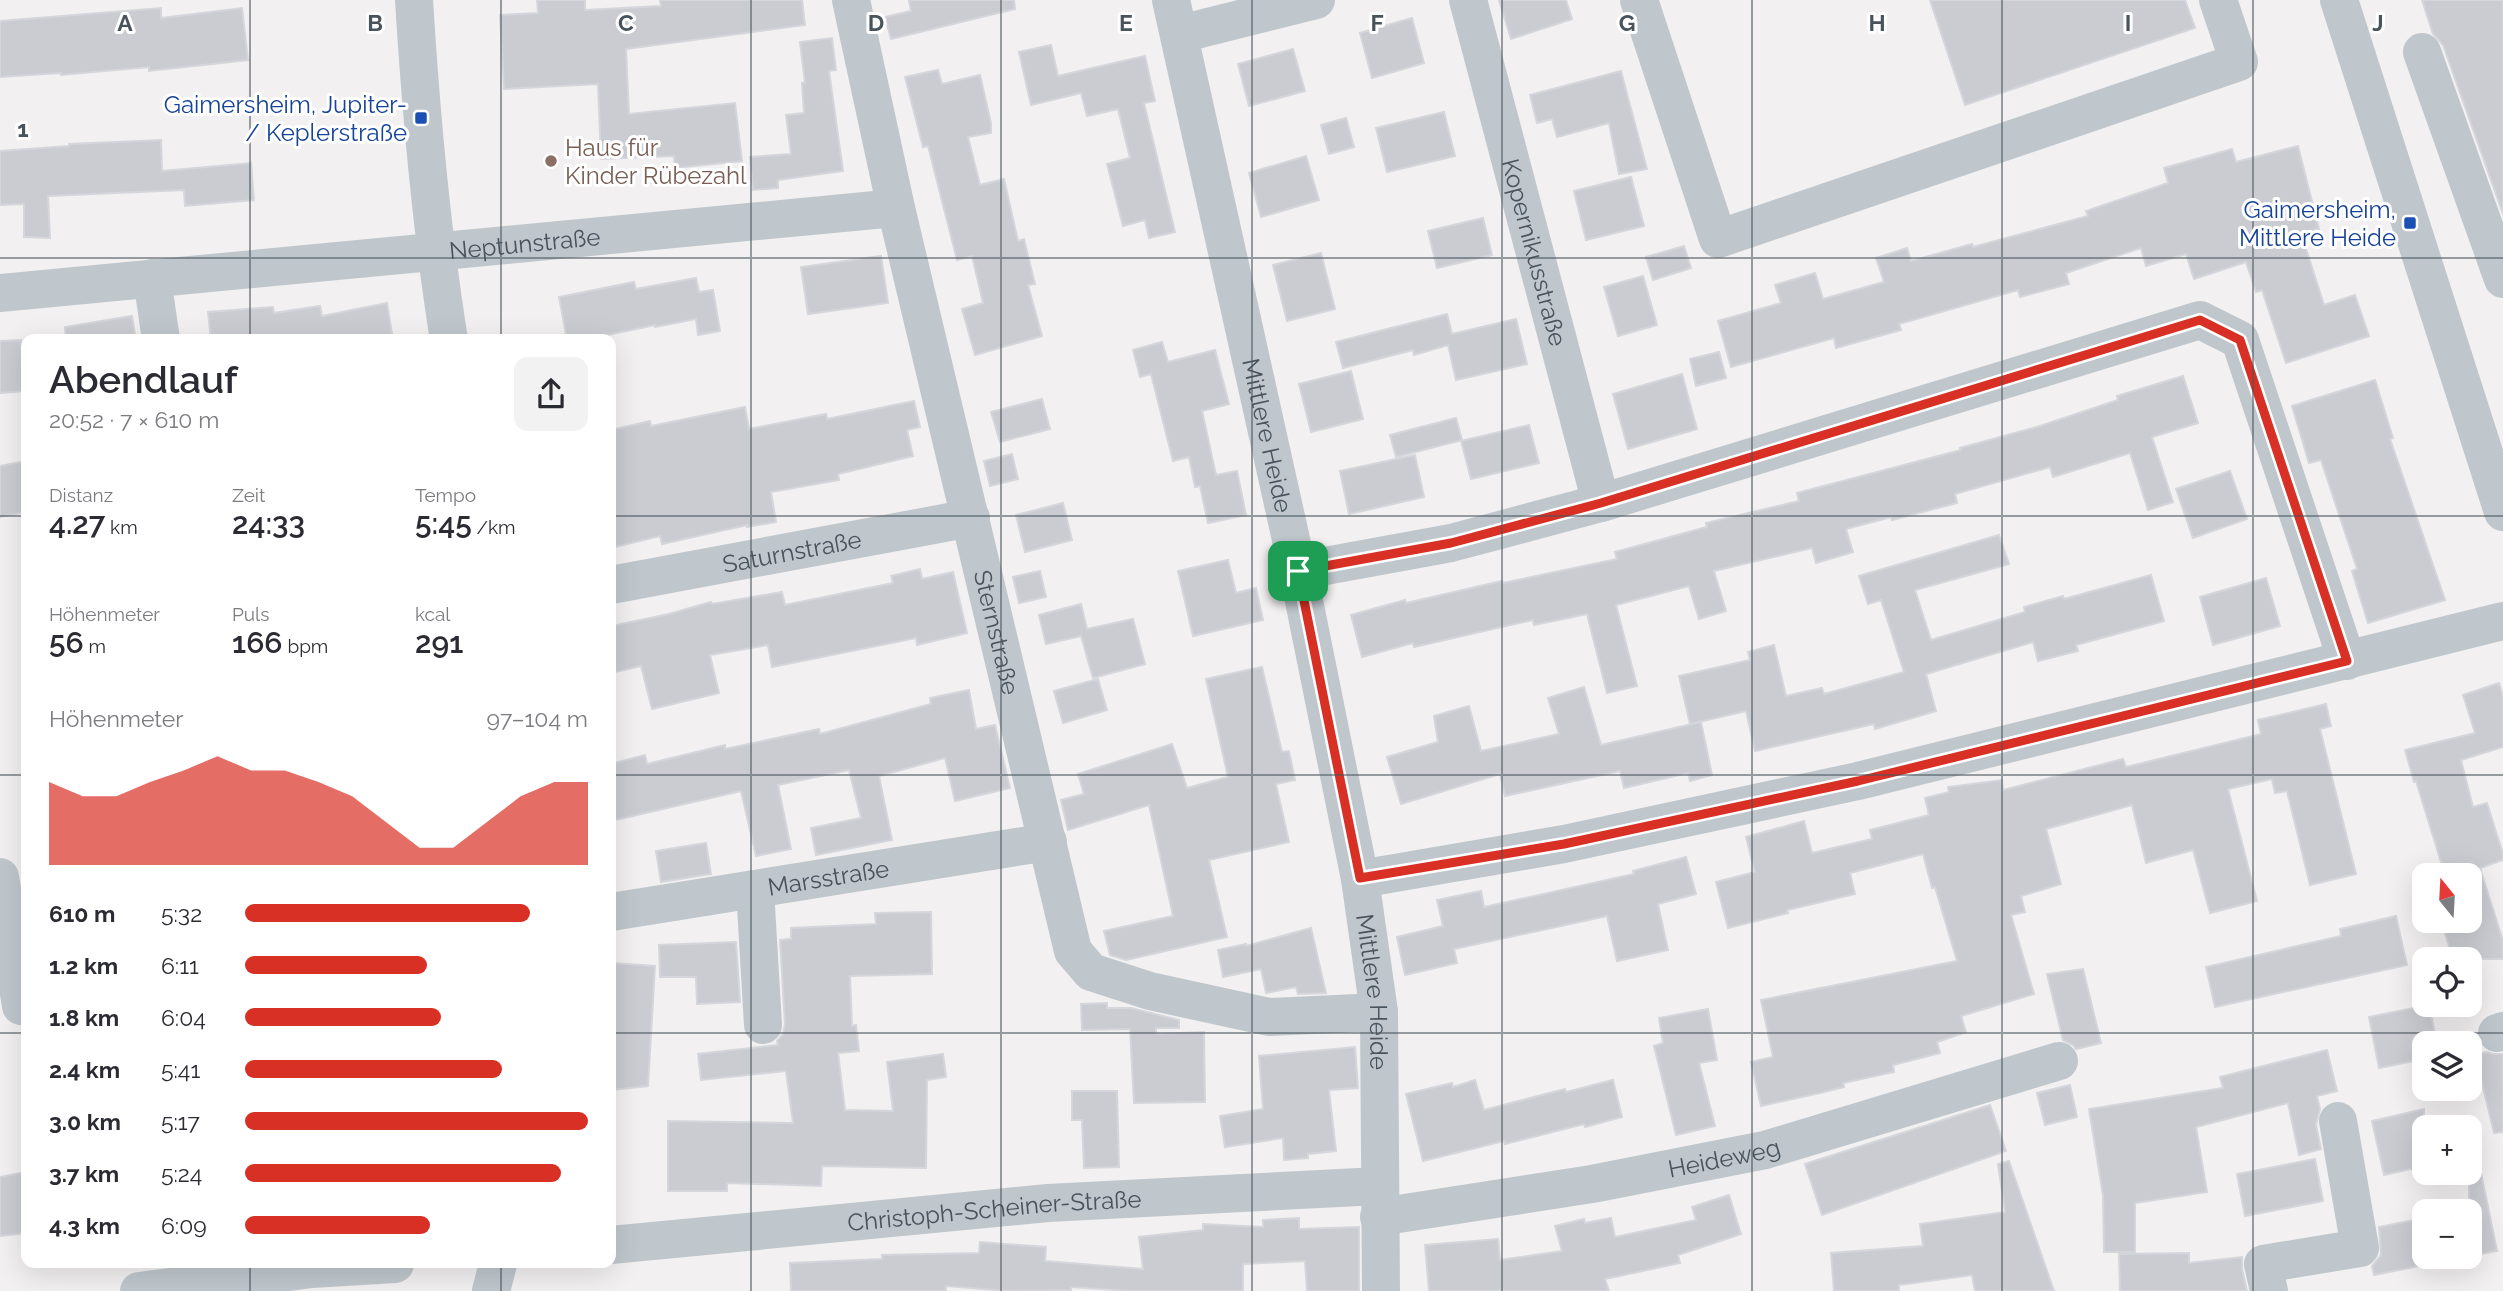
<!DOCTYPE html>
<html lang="de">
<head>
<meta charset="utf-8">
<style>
	:root { --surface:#fff; --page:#f2f2f3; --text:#2b2b33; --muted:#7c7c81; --accent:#d93025 }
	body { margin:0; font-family:Raleway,sans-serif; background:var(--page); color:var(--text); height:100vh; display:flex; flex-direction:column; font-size:26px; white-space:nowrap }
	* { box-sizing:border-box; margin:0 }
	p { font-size:23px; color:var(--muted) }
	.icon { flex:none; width:38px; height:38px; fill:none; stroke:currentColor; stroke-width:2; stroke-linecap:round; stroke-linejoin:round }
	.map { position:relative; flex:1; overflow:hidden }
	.sheet { position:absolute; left:21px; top:334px; width:595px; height:934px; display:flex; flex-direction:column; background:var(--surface); border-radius:14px; box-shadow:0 7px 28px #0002 }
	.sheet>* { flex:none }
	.needle { width:46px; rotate:342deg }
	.tools { position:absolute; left:2412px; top:863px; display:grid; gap:14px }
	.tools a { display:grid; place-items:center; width:70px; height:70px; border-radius:14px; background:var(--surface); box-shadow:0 7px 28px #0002; font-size:35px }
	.pin { position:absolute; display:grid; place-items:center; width:60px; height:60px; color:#fff; margin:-30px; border-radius:14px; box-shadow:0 4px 10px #0006 }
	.round { display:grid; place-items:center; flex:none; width:74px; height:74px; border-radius:14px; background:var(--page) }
	.overview { display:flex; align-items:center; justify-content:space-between; height:119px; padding:0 28px }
	h1 { font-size:38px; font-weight:600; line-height:52px }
	.figures { display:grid; grid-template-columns:repeat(3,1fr); gap:10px; height:119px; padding:7px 28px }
	.figures div { display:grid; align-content:center }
	.figures b { font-size:30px; font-weight:600 }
	.figures small { font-size:19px; font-weight:400 }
	.figures p { font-size:19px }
	.chart { height:196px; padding:14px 28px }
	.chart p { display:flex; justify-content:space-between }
	.chart svg { width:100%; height:126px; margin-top:7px; fill:var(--accent); opacity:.7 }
	ul { padding:0 28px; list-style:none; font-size:23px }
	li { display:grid; grid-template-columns:112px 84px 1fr; align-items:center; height:52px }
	li i { height:18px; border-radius:9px; background:var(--accent) }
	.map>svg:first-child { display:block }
	.building { fill:#caccd2; stroke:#d4d6db; stroke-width:2 }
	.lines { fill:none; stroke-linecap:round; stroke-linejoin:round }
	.minor { stroke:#bfc7cd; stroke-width:38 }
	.route-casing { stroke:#fff; stroke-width:14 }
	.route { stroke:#d93025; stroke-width:9 }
	.grid { fill:none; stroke:#49535c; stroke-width:2; stroke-opacity:0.55 }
	.transit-dot { fill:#1a4fb4; stroke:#fff; stroke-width:2.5 }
	.education-dot { fill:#8d6e63; stroke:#fff; stroke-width:2.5 }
	.labels { text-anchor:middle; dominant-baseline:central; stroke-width:6; stroke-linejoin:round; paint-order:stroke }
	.transit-label { font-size:24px; fill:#164399; stroke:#fff; text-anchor:end }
	.education-label { font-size:24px; fill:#785e54; stroke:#fff; text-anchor:start }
	.street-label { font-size:24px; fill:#49535c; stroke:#fff }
	.grid-label { font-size:23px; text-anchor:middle; font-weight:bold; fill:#49535c; stroke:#fff; stroke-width:6; stroke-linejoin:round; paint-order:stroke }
</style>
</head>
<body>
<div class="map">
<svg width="2503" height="1291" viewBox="0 0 2503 1291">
	<rect width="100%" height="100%" fill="#f2f0f0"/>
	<g class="building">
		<polygon points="537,0 585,0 585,10 661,6 660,0 802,0 805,25 626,49 629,114 735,103 742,161 675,168 674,156 601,159 598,84 504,89 500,15 538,13"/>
		<polygon points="909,0 1014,0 1015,9 891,39 885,17 911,11"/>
		<polygon points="1499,0 1566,0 1572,19 1511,39"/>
		<polygon points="1930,0 2185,0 2195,28 1965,105"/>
		<polygon points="2422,0 2503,0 2503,214 2443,45 2433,34"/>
		<polygon points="161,8 161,18 242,8 248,60 149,71 149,67 61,75 61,73 0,77 0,21"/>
		<polygon points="1412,18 1424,63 1372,78 1360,33"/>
		<polygon points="832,38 836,70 829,71 843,171 778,180 778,188 753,190 750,157 791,154 786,115 804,113 802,83 805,83 800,42"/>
		<polygon points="1051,45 1058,76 1145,56 1155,101 1144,103 1175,232 1149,238 1145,220 1123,226 1107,164 1130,158 1118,109 1087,116 1081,93 1031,105 1019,52"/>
		<polygon points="1293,49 1305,91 1249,106 1238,64"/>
		<polygon points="938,70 942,84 980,75 991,123 991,133 968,137 980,185 1004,179 1018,241 1024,239 1035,284 1028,285 1042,336 975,355 962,309 983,303 972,256 957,260 928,146 923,147 905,77"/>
		<polygon points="1621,71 1647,169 1619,174 1609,123 1557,137 1552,119 1537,123 1530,95"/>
		<polygon points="1444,112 1455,156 1387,172 1376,128"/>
		<polygon points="1346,118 1354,147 1329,154 1321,125"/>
		<polygon points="161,140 162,171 251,163 254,200 185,206 184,190 48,196 50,238 24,237 24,204 0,205 0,151 69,146 69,144"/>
		<polygon points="2298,146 2319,229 2301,233 2324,305 2355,295 2369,336 2286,363 2262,290 2256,292 2246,262 2194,279 2186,254 2146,266 2141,248 2066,273 2069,284 2020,297 2018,290 1899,324 1901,330 1836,348 1834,338 1731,367 1718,321 1781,303 1775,285 1815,273 1823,299 1884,282 1876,258 1907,248 1911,261 1972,244 1973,247 2088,216 2086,211 2168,183 2164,168 2232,149 2236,162"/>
		<polygon points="1306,156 1319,200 1261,217 1249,173"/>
		<polygon points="1631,177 1644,226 1586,240 1574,191"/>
		<polygon points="1483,218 1492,255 1437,268 1428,231"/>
		<polygon points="1684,246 1691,268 1653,280 1646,257"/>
		<polygon points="1321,253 1335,309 1287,321 1273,265"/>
		<polygon points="881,256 888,303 808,314 801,267"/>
		<polygon points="1643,276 1657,325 1618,336 1604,287"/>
		<polygon points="696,278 699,292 713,290 720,331 698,335 696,319 655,327 655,325 584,340 567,340 559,297 634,282 636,289"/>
		<polygon points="387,303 393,340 211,340 208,312 273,307 274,313 320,306 322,316"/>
		<polygon points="1447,314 1452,334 1516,319 1527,364 1456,380 1448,345 1414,355 1413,350 1343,368 1336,342"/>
		<polygon points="132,316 136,340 66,340 65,327"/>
		<polygon points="21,340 25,391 0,393 0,341"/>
		<polygon points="1162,342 1168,362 1215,350 1229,404 1202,411 1216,475 1237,471 1246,515 1208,523 1200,486 1195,487 1189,457 1173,461 1151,374 1140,377 1133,350"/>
		<polygon points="1719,352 1726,378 1696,386 1690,359"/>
		<polygon points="1351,371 1363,419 1311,432 1299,384"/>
		<polygon points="1682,374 1697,429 1628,449 1613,394"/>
		<polygon points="2183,376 2198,423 2152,437 2173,502 2148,510 2130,453 2053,477 2050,467 1955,494 1957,503 1892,520 1891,517 1846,529 1853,552 1816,563 1812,548 1714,571 1726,611 1699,619 1689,586 1616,605 1637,686 1607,693 1587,614 1534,625 1533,620 1414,647 1413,643 1362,657 1351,615 1405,600 1406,603 1502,581 1503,583 1617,559 1615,552 1707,527 1706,523 1799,501 1797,493 1961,450 1960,448 2037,427 2118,400 2117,396"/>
		<polygon points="2375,380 2393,438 2390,439 2445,600 2368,623 2352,571 2357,569 2321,460 2309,463 2292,406"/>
		<polygon points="1042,399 1050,429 1000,442 991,412"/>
		<polygon points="914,401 920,427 907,430 913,456 838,474 839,480 771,492 776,522 747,527 747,525 662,544 660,536 611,548 611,430 650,421 651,426 745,407 749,429 826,414 827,419"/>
		<polygon points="1456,418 1462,440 1396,457 1390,435"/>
		<polygon points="1529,425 1539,463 1471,479 1461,441"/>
		<polygon points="1012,454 1018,479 990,486 984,461"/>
		<polygon points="1415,455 1424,497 1349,514 1340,471"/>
		<polygon points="26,461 26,512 0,517 0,466"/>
		<polygon points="2230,471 2247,519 2193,538 2176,489"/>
		<polygon points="1063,503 1072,540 1025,552 1016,515"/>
		<polygon points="1999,535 2009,564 1915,590 1931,640 2025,612 2024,607 2063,596 2064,599 2151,575 2164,621 2076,645 2078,651 2038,661 2033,642 1926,674 1936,711 1875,729 1874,724 1755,751 1746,711 1690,724 1679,676 1750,660 1748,652 1774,645 1786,696 1822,688 1824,694 1904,672 1881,600 1868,604 1859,576"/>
		<polygon points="1228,560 1236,593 1256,588 1263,620 1193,636 1178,571"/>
		<polygon points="920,569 922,579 953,572 967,633 917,645 916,638 772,667 768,645 710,655 719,693 652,709 641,666 611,673 611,626 669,614 711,602 712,604 782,592 785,605 893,583 891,576"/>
		<polygon points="1040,571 1046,597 1019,603 1013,577"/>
		<polygon points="2266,578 2280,626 2213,645 2200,597"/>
		<polygon points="1081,604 1087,629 1133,619 1145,664 1093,678 1081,636 1046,644 1039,615"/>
		<polygon points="1262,667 1282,752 1289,751 1295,780 1276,784 1289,842 1209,860 1227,937 1126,960 1110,955 1104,931 1173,916 1149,805 1068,830 1061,800 1084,794 1078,774 1172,744 1187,788 1228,777 1206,679"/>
		<polygon points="1098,679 1107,710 1063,723 1054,691"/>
		<polygon points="2499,683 2503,696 2503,747 2461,760 2473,807 2487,803 2503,854 2503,860 2480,868 2503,941 2503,959 2453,959 2441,920 2469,920 2469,875 2445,875 2416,781 2414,782 2405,750 2475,733 2463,695"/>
		<polygon points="1584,687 1601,745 1701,722 1712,775 1690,781 1688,773 1624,788 1620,771 1505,796 1500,774 1401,804 1387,757 1438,742 1434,716 1469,706 1481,751 1559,734 1548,698"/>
		<polygon points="969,690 976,729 995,725 1010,788 955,801 945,758 879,776 892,840 816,855 811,828 861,818 849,770 778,785 791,849 756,856 741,791 611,821 611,764 645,755 647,764 725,745 725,749 819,729 820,734 931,704 930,698"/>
		<polygon points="2326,704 2331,726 2320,729 2356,874 2310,885 2287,791 2275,793 2272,779 2228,789 2257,901 2210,913 2193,850 2146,863 2132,805 2046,829 2061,884 2021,896 2025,912 2011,915 2034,994 1961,1016 1966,1032 1937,1042 1940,1053 1893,1065 1894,1072 1843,1083 1844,1087 1820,1093 1761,1106 1751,1062 1773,1057 1761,1000 1957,961 1935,887 1932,888 1923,854 1850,873 1855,894 1787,910 1788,913 1728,928 1716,882 1755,872 1746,837 1804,821 1812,853 1872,839 1870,830 1929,815 1925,798 1949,792 1948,787 2002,780 2003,790 2123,759 2126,767 2261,734 2258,720"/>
		<polygon points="706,843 711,874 661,882 656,851"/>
		<polygon points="1686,857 1696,894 1658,904 1668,950 1617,961 1607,916 1454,949 1457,963 1405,975 1397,937 1443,926 1437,900 1481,891 1484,907 1634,874 1633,871"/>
		<polygon points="931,912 932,974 850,976 852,1026 856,1025 859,1051 838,1053 845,1110 893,1111 887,1062 943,1054 946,1077 927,1080 926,1168 822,1166 821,1186 727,1183 727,1191 668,1191 668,1121 793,1123 786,1071 701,1080 698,1054 778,1045 777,1041 783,1034 785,1024 780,940 791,939 791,928 876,924 875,913"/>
		<polygon points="2396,916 2407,965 2215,1007 2206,967 2341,936 2340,929"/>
		<polygon points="1311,928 1326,993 1298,994 1296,987 1266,993 1261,969 1223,977 1218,950 1246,944 1246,946"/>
		<polygon points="736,942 740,1002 697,1004 696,977 660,977 659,945"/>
		<polygon points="611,963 655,966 648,1086 611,1090"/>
		<polygon points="2083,969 2101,1043 2076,1049 2073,1045 2063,1040 2047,974"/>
		<polygon points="1107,1003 1107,1008 1131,1008 1179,1020 1179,1028 1156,1028 1156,1034 1204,1032 1205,1102 1134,1103 1130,1029 1082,1030 1081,1004"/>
		<polygon points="2429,1005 2437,1043 2424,1043 2424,1059 2379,1068 2369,1017"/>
		<polygon points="1708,1009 1717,1060 1699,1063 1715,1126 1676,1135 1654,1046 1663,1043 1659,1018"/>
		<polygon points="1355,1047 1358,1088 1329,1090 1336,1151 1308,1154 1308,1158 1284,1160 1283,1138 1225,1147 1220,1116 1263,1109 1259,1056"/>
		<polygon points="2327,1050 2337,1091 2317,1096 2320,1109 2316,1125 2321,1149 2299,1155 2288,1103 2196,1127 2207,1192 2135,1203 2135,1252 2104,1252 2103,1195 2089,1109 2223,1088 2220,1077"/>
		<polygon points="2487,1052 2493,1054 2503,1054 2503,1132 2494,1133 2475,1054"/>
		<polygon points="1475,1080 1484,1110 1565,1089 1566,1092 1613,1080 1622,1117 1585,1127 1584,1124 1505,1144 1504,1141 1423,1161 1406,1094 1452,1083 1453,1087"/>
		<polygon points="2070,1085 2077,1117 2045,1125 2037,1093"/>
		<polygon points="1072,1091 1117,1091 1119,1167 1084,1168 1082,1120 1072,1120"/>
		<polygon points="1990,1105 2006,1151 1822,1215 1805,1164"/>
		<polygon points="2424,1109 2424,1166 2384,1175 2372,1121"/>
		<polygon points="2315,1159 2323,1201 2245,1216 2237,1174"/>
		<polygon points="2009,1161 2054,1291 1975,1291 1972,1275 1899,1285 1899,1291 1834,1291 1831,1253 1923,1246 1920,1224 2005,1212 1998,1164"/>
		<polygon points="2480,1168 2497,1251 2469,1256 2469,1170"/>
		<polygon points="26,1172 26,1233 0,1236 0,1177"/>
		<polygon points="1729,1195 1741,1234 1678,1255 1680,1263 1605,1279 1609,1291 1429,1291 1425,1245 1498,1239 1500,1260 1562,1251 1555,1226 1584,1219 1585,1223 1611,1218 1615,1237 1696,1220 1692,1207"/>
		<polygon points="1299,1218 1299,1229 1359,1227 1359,1291 1307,1291 1305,1261 1243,1264 1243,1291 1131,1291 1071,1287 1071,1290 1007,1291 946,1286 946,1291 791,1291 790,1263 882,1259 882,1255 979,1253 980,1242 1046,1247 1045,1261 1143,1269 1139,1237 1203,1230 1203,1224 1263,1227 1263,1220"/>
		<polygon points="2424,1218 2424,1265 2374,1275 2372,1266 2381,1255 2379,1227"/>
		<polygon points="2189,1253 2189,1263 2242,1257 2242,1269 2247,1291 2120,1291 2119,1254"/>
	</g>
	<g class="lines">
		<g class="minor">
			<path d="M414,0c7,114 17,227 35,340"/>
			<path id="s1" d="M851,0l45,208 177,743 18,21 59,19 119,26 110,-5"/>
			<path id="s2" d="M1171,0l127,571 62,308 19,133 2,279"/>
			<path id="s3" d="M1468,0l133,503"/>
			<polyline points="1639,0 1718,239 2239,62 2218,0"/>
			<polyline points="2339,0 2503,512"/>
			<polyline points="1180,34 1316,0"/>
			<polyline points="2422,52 2503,279"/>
			<polyline points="152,278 161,340"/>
			<path id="s4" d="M0,293l896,-85"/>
			<polyline points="1298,571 1451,543 1601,503 2200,320 2240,340 2347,661"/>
			<path id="s5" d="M611,585l360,-67"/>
			<polyline points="0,877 21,1006"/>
			<polyline points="1360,879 1564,844 1858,781 2503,621"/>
			<polyline points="755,889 763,1025"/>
			<path id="s6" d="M611,912l437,-70"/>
			<polyline points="2497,1033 2503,1031"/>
			<path id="s7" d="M1379,1217l213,-33 173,-34 294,-89"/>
			<path id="s8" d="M611,1245l437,-42 331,-17"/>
			<polyline points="139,1291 312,1269 395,1264"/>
			<polyline points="491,1291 498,1264"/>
			<polyline points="2269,1291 2263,1264 2360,1248 2338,1121"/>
		</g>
	</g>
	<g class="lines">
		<g class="route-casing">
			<polygon id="route" points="2200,320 2240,340 2347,661 1858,781 1564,844 1360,878 1298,571 1451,543 1601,503"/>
		</g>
		<use href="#route" class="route"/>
	</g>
	<path class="grid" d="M250,0v340M501,0v340M751,0v1291M1001,0v1291M1252,0v1291M1502,0v1291M1752,0v1291M2002,0v1291M2253,0v1291M0,258h2503M0,516h26M611,516h1892M0,775h26M611,775h1892M0,1033h26M611,1033h1892M250,1264v27M501,1264v27"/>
	<g class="transit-dot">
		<rect x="414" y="111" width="14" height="14" rx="3.5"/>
		<rect x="2403" y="216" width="14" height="14" rx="3.5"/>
	</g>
	<circle class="education-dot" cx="551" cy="161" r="7"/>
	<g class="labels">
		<g class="transit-label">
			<text x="407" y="104">Gaimersheim, Jupiter-<tspan x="407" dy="28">/ Keplerstraße</tspan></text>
			<text x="2396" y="209">Gaimersheim,<tspan x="2396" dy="28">Mittlere Heide</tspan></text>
		</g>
		<g class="education-label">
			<text x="565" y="147">Haus für<tspan x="565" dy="28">Kinder Rübezahl</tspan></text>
		</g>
		<g class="street-label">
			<text stroke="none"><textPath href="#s4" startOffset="527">Neptunstraße</textPath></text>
			<text stroke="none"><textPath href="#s3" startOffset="261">Kopernikusstraße</textPath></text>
			<text stroke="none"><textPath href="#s2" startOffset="446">Mittlere Heide</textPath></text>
			<text stroke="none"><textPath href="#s5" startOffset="184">Saturnstraße</textPath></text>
			<text stroke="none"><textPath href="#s1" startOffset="649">Sternstraße</textPath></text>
			<text stroke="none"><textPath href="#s6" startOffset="220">Marsstraße</textPath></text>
			<text stroke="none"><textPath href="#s2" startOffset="1013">Mittlere Heide</textPath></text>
			<text stroke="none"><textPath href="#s7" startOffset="350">Heideweg</textPath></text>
			<text stroke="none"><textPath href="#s8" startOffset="385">Christoph-Scheiner-Straße</textPath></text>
		</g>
	</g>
	<g class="grid-label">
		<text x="125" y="31">A</text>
		<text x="375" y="31">B</text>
		<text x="626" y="31">C</text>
		<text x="876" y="31">D</text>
		<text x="1126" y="31">E</text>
		<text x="1377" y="31">F</text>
		<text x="1627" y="31">G</text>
		<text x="1877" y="31">H</text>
		<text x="2128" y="31">I</text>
		<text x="2378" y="31">J</text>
		<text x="23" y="137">1</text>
	</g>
</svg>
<div class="tools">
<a><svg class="needle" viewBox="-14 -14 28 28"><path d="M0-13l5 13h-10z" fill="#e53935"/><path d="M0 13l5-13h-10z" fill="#7c7c81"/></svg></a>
<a><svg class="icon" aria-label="locate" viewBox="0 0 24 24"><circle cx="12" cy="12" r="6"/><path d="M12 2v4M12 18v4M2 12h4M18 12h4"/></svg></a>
<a><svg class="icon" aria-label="layers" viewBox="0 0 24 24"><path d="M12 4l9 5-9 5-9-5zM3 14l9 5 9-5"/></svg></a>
<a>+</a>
<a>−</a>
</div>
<div class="pin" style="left:1298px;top:571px;background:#1e9e55"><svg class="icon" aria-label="arrive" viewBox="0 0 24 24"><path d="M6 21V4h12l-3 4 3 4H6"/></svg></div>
<section class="sheet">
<div class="overview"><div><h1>Abendlauf</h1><p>20:52 · 7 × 610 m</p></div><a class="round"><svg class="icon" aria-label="share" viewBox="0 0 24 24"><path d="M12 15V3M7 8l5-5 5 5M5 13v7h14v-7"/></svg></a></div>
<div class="figures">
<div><p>Distanz</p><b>4.27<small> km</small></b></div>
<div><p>Zeit</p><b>24:33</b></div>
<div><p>Tempo</p><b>5:45<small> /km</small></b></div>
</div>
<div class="figures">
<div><p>Höhenmeter</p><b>56<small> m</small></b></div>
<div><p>Puls</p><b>166<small> bpm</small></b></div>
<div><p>kcal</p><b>291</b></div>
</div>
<div class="chart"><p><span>Höhenmeter</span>97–104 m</p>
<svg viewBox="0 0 160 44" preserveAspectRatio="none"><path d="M0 44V15L10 20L20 20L30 15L40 11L50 6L60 11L70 11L80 15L90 20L100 29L110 38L120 38L130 29L140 20L150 15L160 15V44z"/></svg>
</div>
<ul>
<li><b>610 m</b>5:32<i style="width:83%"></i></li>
<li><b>1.2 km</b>6:11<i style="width:53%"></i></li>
<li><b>1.8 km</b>6:04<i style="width:57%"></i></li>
<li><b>2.4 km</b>5:41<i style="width:75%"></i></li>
<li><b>3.0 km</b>5:17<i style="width:100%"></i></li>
<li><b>3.7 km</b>5:24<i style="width:92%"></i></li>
<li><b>4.3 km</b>6:09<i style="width:54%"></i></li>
</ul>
</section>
</div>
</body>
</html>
